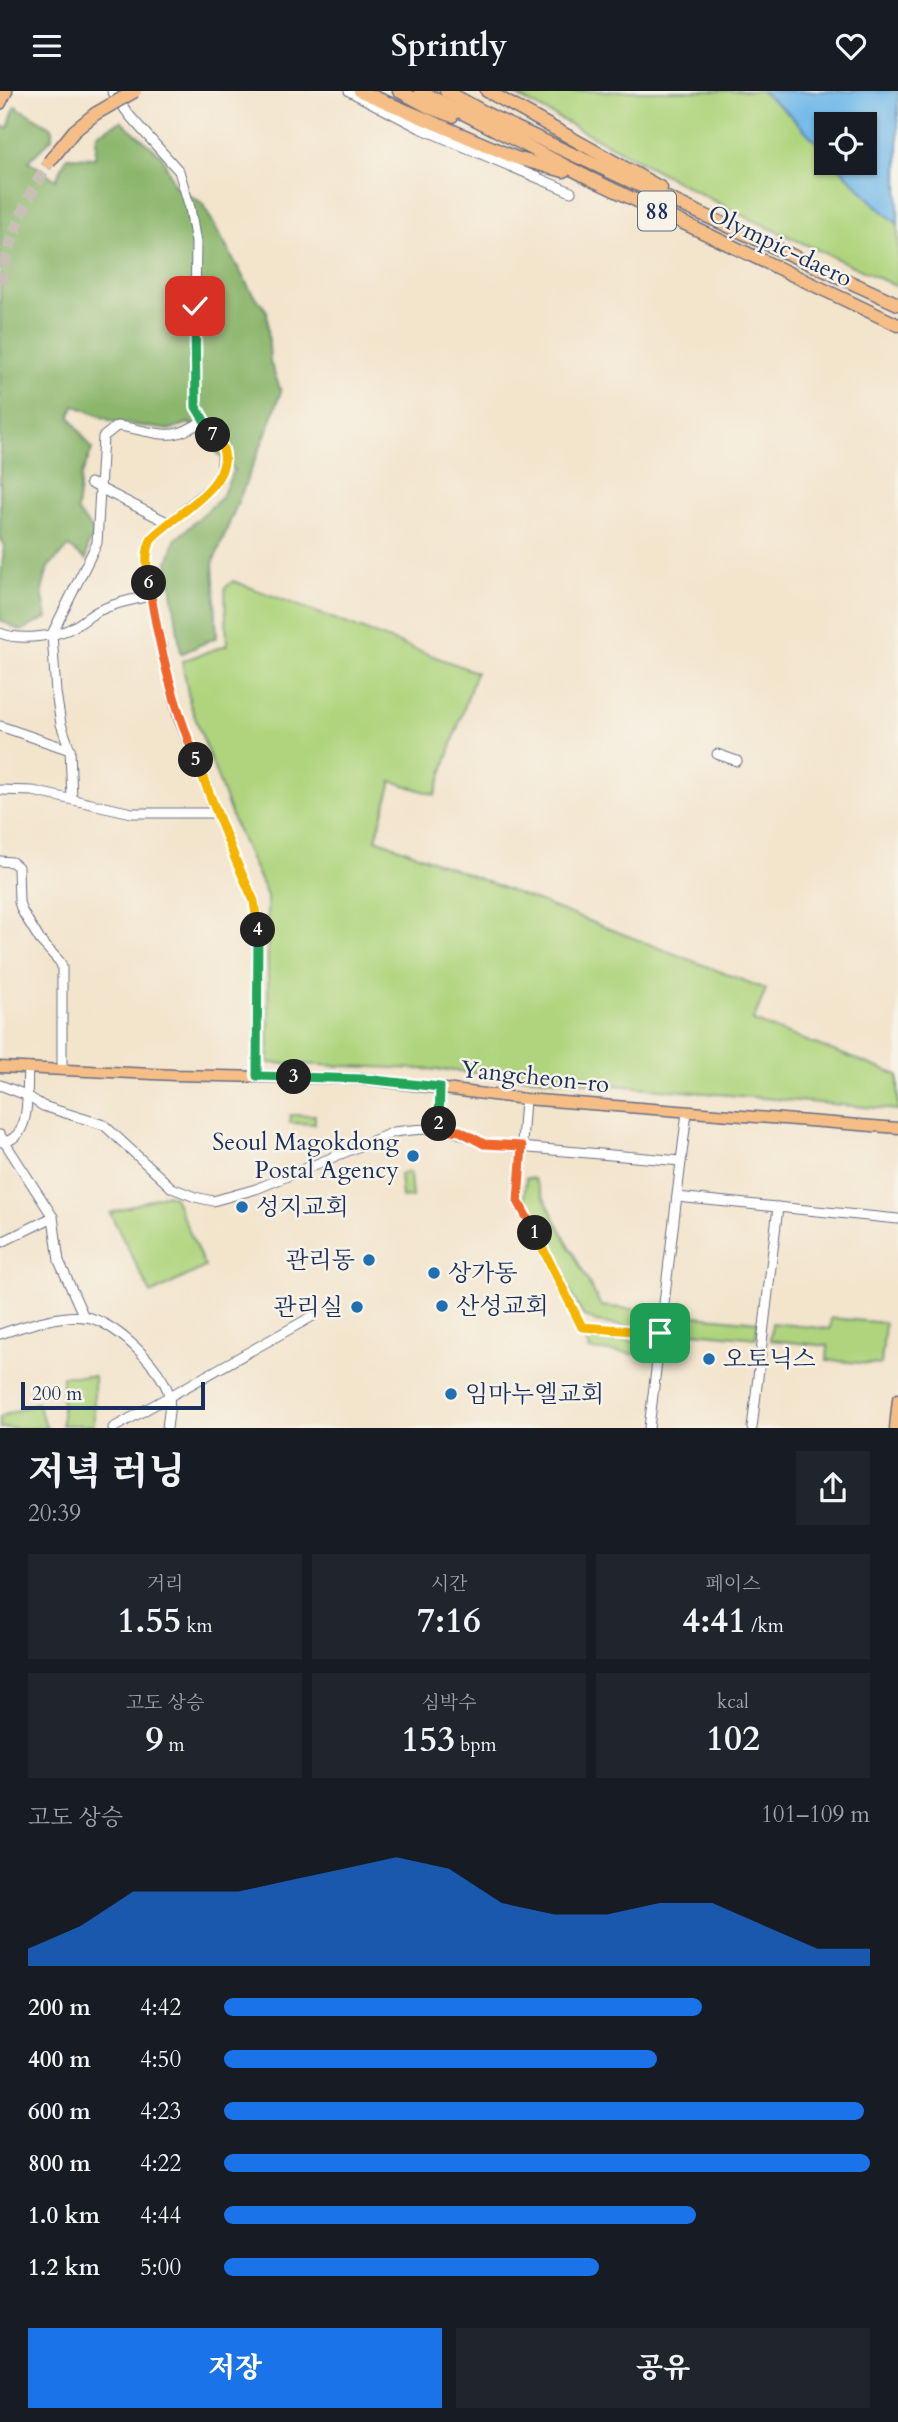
<!DOCTYPE html>
<html lang="ko">
<head>
<meta charset="utf-8">
<style>
	:root { --surface:#171b24; --page:#20242c; --text:#f1f3f6; --muted:#9ea1a6; --accent:#1a73e8 }
	body { margin:0; font-family:Cardo,"Noto Serif KR",serif; background:var(--page); color:var(--text); height:100vh; display:flex; flex-direction:column; font-size:26px; white-space:nowrap }
	* { box-sizing:border-box; margin:0 }
	p { font-size:23px; color:var(--muted) }
	.icon { flex:none; width:38px; height:38px; fill:none; stroke:currentColor; stroke-width:2; stroke-linecap:round; stroke-linejoin:round }
	.map { position:relative; height:1337px; overflow:hidden }
	.details { display:flex; flex-direction:column; background:var(--surface); flex:1 }
	.details>* { flex:none }
	.buttons { position:absolute; left:814px; top:21px; display:grid; gap:14px }
	.buttons a { display:grid; place-items:center; width:63px; height:63px; border-radius:0px; background:var(--surface); box-shadow:0 2px 5px #0004; font-size:35px }
	.scale { position:absolute; left:21px; bottom:18px; width:184px; box-sizing:border-box; padding-left:7px; border:4px solid #1b2f5e; border-top:0; font-size:19px; line-height:24px; white-space:nowrap; color:#1b2f5e; -webkit-text-stroke:5px #f7f3e8; paint-order:stroke }
	.pin { position:absolute; display:grid; place-items:center; width:60px; height:60px; color:#fff; margin:-30px; border-radius:14px; box-shadow:0 4px 10px #0006 }
	.km { position:absolute; width:35px; height:35px; margin:-18px; border-radius:50%; background:#222; color:#fff; font-size:19px; line-height:35px; text-align:center }
	.round { display:grid; place-items:center; flex:none; width:74px; height:74px; border-radius:0px; background:var(--page) }
	.summary { display:flex; align-items:center; justify-content:space-between; height:119px; padding:0 28px }
	h1 { font-size:38px; font-weight:800; line-height:52px }
	.metrics { display:grid; grid-template-columns:repeat(3,1fr); gap:10px; height:119px; padding:7px 28px }
	.metrics div { display:grid; align-content:center; border-radius:0px; background:var(--page); text-align:center }
	.metrics b { font-size:35px; font-weight:800 }
	.metrics small { font-size:19px; font-weight:400 }
	.metrics p { font-size:19px }
	.chart { height:196px; padding:14px 28px }
	.chart p { display:flex; justify-content:space-between }
	.chart svg { width:100%; height:126px; margin-top:7px; fill:var(--accent); opacity:.7 }
	.primary-button { display:flex; gap:14px; margin-top:auto; padding:14px 28px }
	.primary-button a { flex:1; height:80px; border-radius:0px; background:var(--accent); color:#fff; font-size:28px; font-weight:800; line-height:80px; text-align:center }
	.primary-button a+a { background:var(--page); color:var(--text) }
	ul { padding:0 28px; list-style:none; font-size:23px }
	li { display:grid; grid-template-columns:112px 84px 1fr; align-items:center; height:52px }
	li i { height:18px; border-radius:9px; background:var(--accent) }
	header { display:flex; justify-content:space-between; align-items:center; height:91px; padding:0 28px; background:var(--surface); font-size:32px; font-weight:800 }
	.map>svg:first-child { display:block }
	.green { fill:#afd47d; stroke:#65826e; stroke-width:2 }
	.forest { fill:#8bb66c; stroke:#537265; stroke-width:2 }
	.water { fill:#72b9e9; stroke:#4674a4; stroke-width:2 }
	.lines { fill:none; stroke-linecap:round; stroke-linejoin:round }
	.highway-tunnel { stroke:#c8c0b6; stroke-width:12; stroke-dasharray:12 6; stroke-linecap:butt }
	.minor-casing { stroke:#676e84; stroke-width:11 }
	.major-casing { stroke:#676e84; stroke-width:13 }
	.highway-casing { stroke:#676e84; stroke-width:15 }
	.minor { stroke:#fff; stroke-width:9 }
	.major { stroke:#f6be87; stroke-width:10 }
	.highway { stroke:#f6be87; stroke-width:12 }
	.highway-bridge-casing { stroke:#676e84; stroke-width:15; stroke-linecap:butt }
	.highway-bridge { stroke:#f6be87; stroke-width:12 }
	.split-1-casing { stroke:#fff; stroke-width:14 }
	.split-2-casing { stroke:#fff; stroke-width:14 }
	.split-3-casing { stroke:#fff; stroke-width:14 }
	.split-4-casing { stroke:#fff; stroke-width:14 }
	.split-5-casing { stroke:#fff; stroke-width:14 }
	.split-6-casing { stroke:#fff; stroke-width:14 }
	.split-7-casing { stroke:#fff; stroke-width:14 }
	.split-8-casing { stroke:#fff; stroke-width:14 }
	.split-1 { stroke:#f5b400; stroke-width:9 }
	.split-2 { stroke:#f0652b; stroke-width:9 }
	.split-3 { stroke:#22a559; stroke-width:9 }
	.split-4 { stroke:#22a559; stroke-width:9 }
	.split-5 { stroke:#f5b400; stroke-width:9 }
	.split-6 { stroke:#f0652b; stroke-width:9 }
	.split-7 { stroke:#f5b400; stroke-width:9 }
	.split-8 { stroke:#22a559; stroke-width:9 }
	.poi-dot { fill:#1f6fb2; stroke:#f7f3e8; stroke-width:2.5 }
	.labels { text-anchor:middle; dominant-baseline:central; stroke-width:5; stroke-linejoin:round; paint-order:stroke }
	.shield { fill:#f7f3e8; stroke:#5d6a87; stroke-width:2 }
	.shield-label { font-size:23px; font-weight:bold; fill:#1b2f5e }
	.street-label { font-size:24px; fill:#1b2f5e; stroke:#f7f3e8 }
	.poi-label { font-size:24px; fill:#1b2f5e; stroke:#f7f3e8; text-anchor:start }
</style>
</head>
<body>
<header><svg class="icon" aria-label="menu" viewBox="0 0 24 24"><path d="M4 6h16M4 12h16M4 18h16"/></svg>Sprintly<svg class="icon" aria-label="heart" viewBox="0 0 24 24"><path d="M12 20l-8-8c-3-5 5-10 8-4 3-6 11-1 8 4z"/></svg></header>
<div class="map">
<svg width="898" height="1337" viewBox="0 0 898 1337">
	<rect width="100%" height="100%" fill="#f7f3e8"/>
	<filter id="ink" filterUnits="userSpaceOnUse"><feTurbulence type="fractalNoise" baseFrequency=".0143" numOctaves="2"/><feDisplacementMap in="SourceGraphic" scale="14" xChannelSelector="R" yChannelSelector="G"/><feConvolveMatrix kernelMatrix="1 2 1 2 8 2 1 2 1" color-interpolation-filters="sRGB"/></filter>
	<filter id="wash" filterUnits="userSpaceOnUse"><feTurbulence type="fractalNoise" baseFrequency=".00686" numOctaves="4" result="noise"/><feDisplacementMap in="SourceGraphic" scale="28" xChannelSelector="R" yChannelSelector="G"/><feGaussianBlur stdDeviation="1.57" result="paint"/><feColorMatrix in="noise" values="0 0 0 0 0 0 0 0 0 0 0 0 0 0 0 0 0 1.4 0 .05"/><feComposite in="paint" operator="in"/></filter>
	<g filter="url(#wash)">
		<rect width="100%" height="100%" fill="#f3e4cc"/>
		<g class="green">
			<path d="M508,0h253c24,19 46,38 65,61v11h9l46,47 17,14v63l-167,-77z"/>
			<polygon points="233,490 476,581 435,704 392,690 376,748 766,898 753,930 898,984 898,1019 444,979 269,972 267,805 234,731 190,613 182,570 227,554 225,497"/>
			<polygon points="290,1024 315,1024 315,1033 290,1032"/>
			<polygon points="410,1081 412,1106 402,1107 400,1083"/>
			<polygon points="526,1087 534,1088 601,1215 652,1220 650,1239 596,1231 582,1223 524,1111"/>
			<polygon points="167,1103 174,1106 205,1176 151,1203 110,1122"/>
			<polygon points="674,1223 758,1231 756,1247 672,1239"/>
			<polygon points="831,1227 885,1232 881,1274 827,1269 828,1255 770,1249 772,1232 830,1238"/>
			<polygon points="581,1243 640,1251 645,1257 645,1264 589,1259 590,1257"/>
			<rect x="62" y="1285" width="32" height="49"/>
			<polygon points="37,1312 47,1337 0,1337 0,1326"/>
		</g>
		<polygon class="forest" points="15,15 52,37 52,47 29,70 56,89 67,66 95,67 97,43 121,30 162,65 175,95 202,112 252,202 267,220 270,271 281,300 271,330 213,472 217,546 181,563 168,471 175,449 221,407 234,379 189,332 169,339 114,331 74,314 70,326 92,358 81,386 77,420 95,443 88,453 86,469 69,456 48,476 42,500 47,527 21,540 0,529 0,495 4,455 0,446 0,34 8,37"/>
		<polygon class="water" points="761,0 898,0 898,133 881,119 835,72 864,72 864,33 826,33 826,61 787,21"/>
	</g>
	<g filter="url(#ink)">
		<g class="lines">
			<path class="highway-tunnel" d="M0,193c11,-49 23,-79 49,-122"/>
			<g class="minor-casing">
				<g id="minor">
					<polyline points="112,0 129,24 179,80 190,117 196,152 194,278 196,316 223,357 221,383 213,394 152,447 148,454 146,471 155,526 178,626 236,770 255,810 258,831 257,985"/>
					<polyline points="349,0 420,37 571,101"/>
					<polyline points="90,392 169,432"/>
					<path d="M0,542c19,8 58,4 75,-7 8,-4 15,-11 23,-15 17,-8 35,-12 53,-15"/>
					<polyline points="0,635 70,659 72,708"/>
					<path d="M70,659l-9,-26 -5,-31 -4,-59 45,-91 6,-106 14,-11c17,1 46,12 61,7 9,-2 17,-8 25,-12"/>
					<polyline points="717,663 737,670"/>
					<polyline points="0,699 33,700 132,722 217,722"/>
					<polyline points="0,770 12,771 18,776 19,811 22,820 40,849 60,871 62,876 62,978"/>
					<path d="M0,994l26,10 17,11 61,19 68,63 23,9 18,4 43,-12 138,-57c38,-5 56,-6 90,12l197,17"/>
					<polyline points="525,1008 518,1110 582,1236 660,1242"/>
					<polyline points="439,1038 440,996"/>
					<polyline points="0,1044 53,1126 59,1170 84,1226"/>
					<path d="M2,1051c31,-3 24,-50 26,-74"/>
					<polyline points="677,1106 898,1128"/>
					<polyline points="0,1152 53,1126"/>
					<path d="M0,1243c24,-8 60,-20 85,-17 27,2 78,51 84,78 2,10 -1,23 -2,33"/>
					<polyline points="113,1337 313,1225"/>
					<polyline points="649,1337 687,1021"/>
					<polyline points="752,1337 778,1116"/>
				</g>
			</g>
			<g class="major-casing">
				<g id="major">
					<polyline points="0,976 175,984 364,988 525,1008 898,1037"/>
					<polyline points="895,1337 898,1308"/>
				</g>
			</g>
			<g class="highway-casing">
				<g id="highway">
					<polyline points="360,0 516,67 564,80"/>
					<polyline points="399,0 431,17 452,25"/>
					<polyline points="420,0 591,88 898,234"/>
					<polyline points="446,0 493,26 617,84 898,213"/>
					<polyline points="487,0 661,97"/>
					<polyline points="0,12 6,0"/>
				</g>
			</g>
			<use href="#minor" class="minor"/>
			<use href="#major" class="major"/>
			<use href="#highway" class="highway"/>
			<g class="highway-bridge-casing">
				<polyline id="highway-bridge" points="49,71 74,40 95,23 135,0"/>
			</g>
			<use href="#highway-bridge" class="highway-bridge"/>
		</g>
	</g>
	<g class="lines" filter="url(#ink)">
		<g class="split-1-casing">
			<polyline id="split-1" points="535,1142 582,1236 660,1242"/>
		</g>
		<g class="split-2-casing">
			<polyline id="split-2" points="439,1033 439,1038 460,1040 484,1053 522,1055 518,1110 535,1142"/>
		</g>
		<g class="split-3-casing">
			<polyline id="split-3" points="294,986 364,988 440,996 439,1033"/>
		</g>
		<g class="split-4-casing">
			<polyline id="split-4" points="258,839 257,985 294,986"/>
		</g>
		<g class="split-5-casing">
			<polyline id="split-5" points="196,669 236,770 254,810 258,839"/>
		</g>
		<g class="split-6-casing">
			<path id="split-6" d="M149,492c9,60 24,120 47,177"/>
		</g>
		<g class="split-7-casing">
			<path id="split-7" d="M149,492c-2,-15 -5,-30 3,-45 20,-22 83,-53 71,-89 -2,-5 -7,-10 -10,-14"/>
		</g>
		<g class="split-8-casing">
			<polyline id="split-8" points="195,215 196,316 213,344"/>
		</g>
		<use href="#split-1" class="split-1"/>
		<use href="#split-2" class="split-2"/>
		<use href="#split-3" class="split-3"/>
		<use href="#split-4" class="split-4"/>
		<use href="#split-5" class="split-5"/>
		<use href="#split-6" class="split-6"/>
		<use href="#split-7" class="split-7"/>
		<use href="#split-8" class="split-8"/>
	</g>
	<g class="poi-dot">
		<circle cx="413" cy="1065" r="7"/>
		<circle cx="242" cy="1116" r="7"/>
		<circle cx="369" cy="1169" r="7"/>
		<circle cx="434" cy="1182" r="7"/>
		<circle cx="442" cy="1215" r="7"/>
		<circle cx="357" cy="1216" r="7"/>
		<circle cx="709" cy="1268" r="7"/>
		<circle cx="451" cy="1303" r="7"/>
	</g>
	<g class="labels">
		<rect class="shield" x="638" y="100.5" width="38" height="39" rx="5"/>
		<g class="shield-label">
			<text x="657" y="120">88</text>
		</g>
		<g class="street-label">
			<text transform="translate(780 155) rotate(26)">Olympic-daero</text>
			<text transform="translate(535 986) rotate(6)">Yangcheon-ro</text>
		</g>
		<g class="poi-label">
			<text x="399" y="1051" text-anchor="end">Seoul Magokdong<tspan x="399" dy="28">Postal Agency</tspan></text>
			<text x="256" y="1116">성지교회</text>
			<text x="355" y="1169" text-anchor="end">관리동</text>
			<text x="448" y="1182">상가동</text>
			<text x="456" y="1215">산성교회</text>
			<text x="343" y="1216" text-anchor="end">관리실</text>
			<text x="723" y="1268">오토닉스</text>
			<text x="465" y="1303">임마누엘교회</text>
		</g>
	</g>
</svg>
<div class="buttons">
<a><svg class="icon" aria-label="locate" viewBox="0 0 24 24"><circle cx="12" cy="12" r="6"/><path d="M12 2v4M12 18v4M2 12h4M18 12h4"/></svg></a>
</div>
<div class="scale">200 m</div>
<div class="pin" style="left:660px;top:1242px;background:#1e9e55"><svg class="icon" aria-label="arrive" viewBox="0 0 24 24"><path d="M6 21V4h12l-3 4 3 4H6"/></svg></div>
<div class="pin" style="left:195px;top:215px;background:#d93025"><svg class="icon" aria-label="check" viewBox="0 0 24 24"><path d="M5 12l5 5 9-10"/></svg></div>
<b class="km" style="left:535px;top:1142px">1</b>
<b class="km" style="left:439px;top:1033px">2</b>
<b class="km" style="left:294px;top:986px">3</b>
<b class="km" style="left:258px;top:839px">4</b>
<b class="km" style="left:196px;top:669px">5</b>
<b class="km" style="left:149px;top:492px">6</b>
<b class="km" style="left:213px;top:344px">7</b>
</div>
<section class="details">
<div class="summary"><div><h1>저녁 러닝</h1><p>20:39</p></div><a class="round"><svg class="icon" aria-label="share" viewBox="0 0 24 24"><path d="M12 15V3M7 8l5-5 5 5M5 13v7h14v-7"/></svg></a></div>
<div class="metrics">
<div><p>거리</p><b>1.55<small> km</small></b></div>
<div><p>시간</p><b>7:16</b></div>
<div><p>페이스</p><b>4:41<small> /km</small></b></div>
</div>
<div class="metrics">
<div><p>고도 상승</p><b>9<small> m</small></b></div>
<div><p>심박수</p><b>153<small> bpm</small></b></div>
<div><p>kcal</p><b>102</b></div>
</div>
<div class="chart"><p><span>고도 상승</span>101–109 m</p>
<svg viewBox="0 0 160 44" preserveAspectRatio="none"><path d="M0 44V38L10 30L20 18L30 18L40 18L50 14L60 10L70 6L80 10L90 22L100 26L110 26L120 22L130 22L140 30L150 38L160 38V44z"/></svg>
</div>
<ul>
<li><b>200 m</b>4:42<i style="width:74%"></i></li>
<li><b>400 m</b>4:50<i style="width:67%"></i></li>
<li><b>600 m</b>4:23<i style="width:99%"></i></li>
<li><b>800 m</b>4:22<i style="width:100%"></i></li>
<li><b>1.0 km</b>4:44<i style="width:73%"></i></li>
<li><b>1.2 km</b>5:00<i style="width:58%"></i></li>
</ul>
<div class="primary-button"><a>저장</a><a>공유</a></div>
</section>
</body>
</html>
